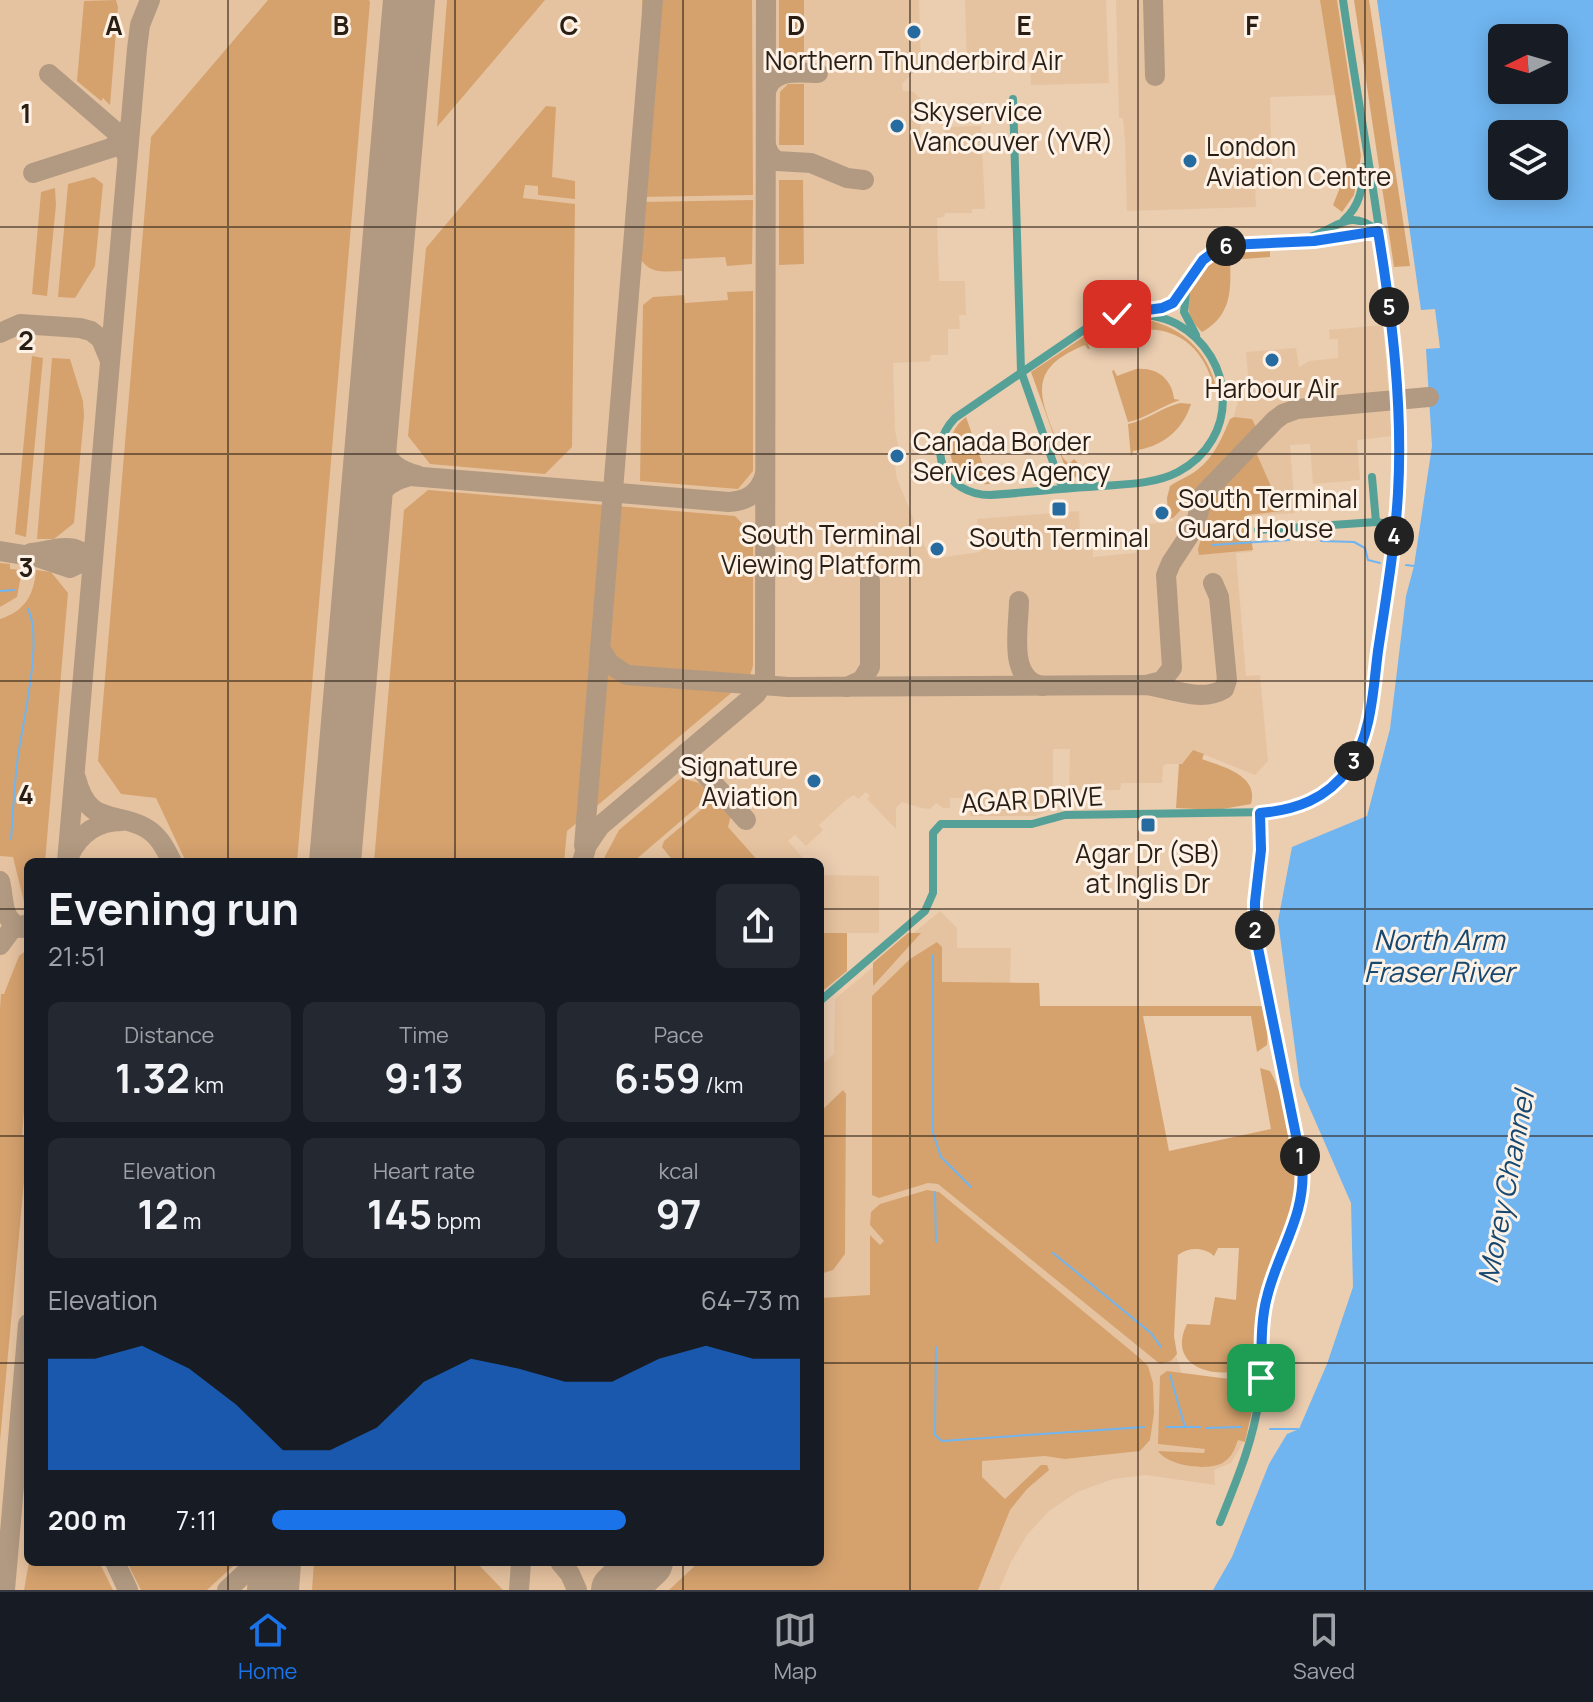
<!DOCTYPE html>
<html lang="en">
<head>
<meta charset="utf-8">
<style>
	:root { --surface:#171b24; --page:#242831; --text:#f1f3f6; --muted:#9ea1a6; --line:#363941; --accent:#1a73e8 }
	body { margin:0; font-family:Manrope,sans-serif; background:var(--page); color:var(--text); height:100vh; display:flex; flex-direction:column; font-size:30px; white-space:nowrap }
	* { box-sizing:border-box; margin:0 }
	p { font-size:26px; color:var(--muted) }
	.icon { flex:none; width:44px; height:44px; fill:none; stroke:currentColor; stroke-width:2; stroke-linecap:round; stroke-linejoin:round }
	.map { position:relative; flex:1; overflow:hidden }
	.side { position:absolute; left:24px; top:858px; width:800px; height:708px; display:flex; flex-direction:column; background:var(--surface); border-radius:12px; box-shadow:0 4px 20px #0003 }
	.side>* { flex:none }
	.needle { width:52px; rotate:265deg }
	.fabs { position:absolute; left:1488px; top:24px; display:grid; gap:16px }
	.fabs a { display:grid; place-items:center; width:80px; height:80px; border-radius:12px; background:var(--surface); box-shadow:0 4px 20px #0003; font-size:40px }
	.pin { position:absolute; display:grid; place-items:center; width:68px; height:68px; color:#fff; margin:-34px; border-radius:16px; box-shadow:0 4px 12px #0006 }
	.km { position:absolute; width:40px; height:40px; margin:-20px; border-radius:50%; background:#222; color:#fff; font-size:22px; line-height:40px; text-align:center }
	.round { display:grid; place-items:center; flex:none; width:84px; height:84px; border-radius:12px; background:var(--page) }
	.overview { display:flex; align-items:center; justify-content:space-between; height:136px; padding:0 24px }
	h1 { font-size:44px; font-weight:700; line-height:60px }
	.figures { display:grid; grid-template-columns:repeat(3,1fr); gap:12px; height:136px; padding:8px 24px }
	.figures div { display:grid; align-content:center; border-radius:12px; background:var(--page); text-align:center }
	.figures b { font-size:40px; font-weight:700 }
	.figures small { font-size:22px; font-weight:400 }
	.figures p { font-size:22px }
	.chart { height:224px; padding:16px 24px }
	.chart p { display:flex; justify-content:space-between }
	.chart svg { width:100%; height:144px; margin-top:8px; fill:var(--accent); opacity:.7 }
	ul { padding:0 24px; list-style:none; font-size:26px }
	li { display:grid; grid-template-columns:128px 96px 1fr; align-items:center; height:60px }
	li i { height:20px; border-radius:10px; background:var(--accent) }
	.tabs { display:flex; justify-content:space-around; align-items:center; height:112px; border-top:2px solid var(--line); background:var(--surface); font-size:22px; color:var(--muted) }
	.tabs a { display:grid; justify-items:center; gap:4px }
	.tabs .current { color:var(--accent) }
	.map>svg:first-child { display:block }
	.built { fill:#e6c3a0 }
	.green { fill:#d5a26e }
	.water { fill:#70b5f0; fill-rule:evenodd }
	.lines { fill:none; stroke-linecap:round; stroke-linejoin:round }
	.stream { stroke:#70b5f0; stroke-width:2 }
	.taxiway { stroke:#b29a82; stroke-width:20 }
	.runway { stroke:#b29a82; stroke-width:52 }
	.street { stroke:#55a198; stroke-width:8 }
	.route-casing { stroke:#fff; stroke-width:16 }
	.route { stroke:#1a73e8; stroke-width:10 }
	.grid { fill:none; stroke:#291e14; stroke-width:2; stroke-opacity:0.55 }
	.poi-dot { fill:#266ba0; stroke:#fef1e6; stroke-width:3 }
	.labels { text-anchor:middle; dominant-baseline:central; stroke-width:6; stroke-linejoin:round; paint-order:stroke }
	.poi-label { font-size:26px; fill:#291e14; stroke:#fef1e6 }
	.street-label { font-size:26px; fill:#291e14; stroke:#fef1e6 }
	.water-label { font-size:28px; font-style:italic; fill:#174970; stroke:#fef1e6 }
	.grid-label { font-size:26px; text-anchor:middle; font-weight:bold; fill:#291e14; stroke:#fef1e6; stroke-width:6; stroke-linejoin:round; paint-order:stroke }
</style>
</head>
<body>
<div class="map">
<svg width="1593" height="1590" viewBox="0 0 1593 1590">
	<rect width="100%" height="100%" fill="#ebcdb0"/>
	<g class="built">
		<polygon points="0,0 919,0 921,64 902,84 903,91 912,91 920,98 921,153 943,153 945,127 981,126 985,209 972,209 972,213 945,213 944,217 937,218 939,281 965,281 966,315 959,315 960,329 948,329 948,355 931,355 930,361 893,363 895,430 902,464 895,466 897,479 930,559 980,552 977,519 1079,511 1080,532 1091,532 1093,557 1135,553 1149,537 1148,524 1173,521 1171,491 1208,463 1230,429 1239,398 1250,397 1246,352 1296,348 1299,367 1309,361 1338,358 1338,339 1330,339 1329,330 1383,325 1392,436 1357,440 1360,480 1313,484 1310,444 1290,445 1295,513 1250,516 1252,552 1236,553 1246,676 1260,675 1268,761 1255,775 1193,750 1182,764 1167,764 1163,766 1162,783 1121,783 1120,790 1069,790 1070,749 1053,749 1053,808 1036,816 970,816 970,809 963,809 962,798 950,798 950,808 943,808 936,803 930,809 921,808 902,802 896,808 896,829 867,799 870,796 866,792 858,799 854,795 846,800 819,825 823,830 806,846 795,835 788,841 807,862 28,862 28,1562 820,1562 820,1066 834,1054 835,999 940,911 957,928 957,948 1011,948 1010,983 1039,983 1040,1006 1132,1006 1173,1346 1182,1374 1226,1379 1244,1441 1231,1463 1214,1470 1215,1485 1146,1475 1113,1479 1077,1492 1049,1511 1027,1535 1011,1562 999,1590 0,1590"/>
		<polygon points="965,0 1106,0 1109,83 1031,85 1030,62 967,64"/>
		<polygon points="1116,0 1323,0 1336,95 1270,97 1272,182 1255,183 1256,207 1127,211 1125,141 1123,118 1119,118"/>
		<polygon points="820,875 879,876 879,933 820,933"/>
	</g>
	<g class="green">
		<polygon points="116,0 118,7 110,105 103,98 101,101 77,81 84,1"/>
		<polygon points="268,0 369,0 370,2 297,862 186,862 156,798 121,794 98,761 151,137"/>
		<polygon points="447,0 545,0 437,127"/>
		<polygon points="642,0 752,0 753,195 641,197"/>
		<polygon points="779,0 804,0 804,57 798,63 788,63 779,54"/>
		<polygon points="1320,0 1337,0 1361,156 1354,195 1342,212 1333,205 1347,170"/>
		<polygon points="1354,0 1369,0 1410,266 1394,267"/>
		<polygon points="788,84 804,84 804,145 779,145 780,92"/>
		<polygon points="546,106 556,107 552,177 575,181 575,199 538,195 538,186 525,185 523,198 575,204 572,447 545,474 430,464 408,436 426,248"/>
		<polygon points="94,177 103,184 95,266 75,298 58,297 68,184"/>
		<polygon points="779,180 803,180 804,264 779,265"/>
		<polygon points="55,188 56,205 47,296 32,294 41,192"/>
		<path d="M753,200l-1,64 -25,2 -2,-9 -43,2v12c-16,0 -30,4 -41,-11v-58z"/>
		<path d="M1227,250h43v7l-40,3c1,30 2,55 -28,72 -31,-28 -6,-67 25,-82z"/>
		<polygon points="753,291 753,471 738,489 640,481 643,305 653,297 684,295 685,303 728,300 727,292"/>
		<path d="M1132,317c41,5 71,25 83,66l-3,7h-4l-2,-7 6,-2c-17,-54 -62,-60 -108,-44l1,5 -3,3 -6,-17 22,-10z"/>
		<path d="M1085,336l5,13h-2l-3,-4c-67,27 -40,59 -22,113l6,6 5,-5 4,4 -2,14 -7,1 -38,-106z"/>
		<polygon points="32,356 43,358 26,537 15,534"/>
		<polygon points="52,358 70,359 83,401 84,416 74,523 54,539 37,539"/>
		<path d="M1136,369c20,-2 36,9 38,30l6,1c-19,6 -33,18 -52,22l-16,-51 2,-1 3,6z"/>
		<path d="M1180,403l11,1c-9,28 -30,43 -58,47l-2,6 -3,-33c19,-4 33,-16 52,-21z"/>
		<path d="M966,417l17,48h2l5,19c-38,3 -55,-44 -24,-67z"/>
		<path d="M1234,417l18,2 4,8 -2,6 -81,85 -5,1 -1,-21 3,-12c7,-5 15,-8 23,-13 20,-13 28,-33 37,-54z"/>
		<polygon points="1255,450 1282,511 1247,515 1253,550 1199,555 1198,549 1204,529 1205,497"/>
		<polygon points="428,490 735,516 753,535 753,666 749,678 567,831 564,862 374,862 404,510"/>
		<polygon points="0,563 10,564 10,569 22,570 17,597 0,607"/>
		<path d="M36,570l15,2 17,21 -23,269h-17v43l-4,-3 -11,-45 -13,-1v-237c25,-8 34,-24 36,-49z"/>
		<path d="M1193,750l11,4 -2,5c21,8 57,16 49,45l-34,6 -41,-2 3,-44h3z"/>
		<polygon points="681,778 699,783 711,795 633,862 602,862 619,830"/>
		<polygon points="717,802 731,815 728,827 759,862 674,862 662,847 664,841 709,803"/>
		<polygon points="820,933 847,933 847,971 820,993"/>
		<polygon points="908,933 921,933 873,986 873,963"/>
		<path d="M937,942l5,5v35l97,1 1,23h224l4,21 -1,18 -10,7 -6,-36h-108l26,135 102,-22 -11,-61 10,3c9,15 12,30 16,47 9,38 15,71 2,110 -8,23 -22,45 -27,70 -4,20 0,57 -15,70 -32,13 -80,-2 -59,-44l23,1 5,-28 21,3 3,-52h-21l-4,8c-10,-9 -25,-9 -36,-1l-4,81 3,18 -6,7 -11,3 -222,-180 -10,-1 -49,15 -7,-3v-199l38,-37z"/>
		<polygon points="28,949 28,1065 22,1135 28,1138 0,1441 0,1009 1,994 4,994 19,956"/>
		<polygon points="843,1090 846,1094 845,1254 833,1270 820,1274 820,1112"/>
		<polygon points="927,1190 939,1192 1141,1359 1148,1366 1153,1383 1154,1413 1150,1440 1140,1451 1065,1459 1045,1456 982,1461 982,1477 1005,1499 1041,1465 1047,1465 1049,1470 1027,1489 1010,1510 978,1590 669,1590 699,1562 820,1562 820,1298 870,1295 870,1235 880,1245 884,1241 870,1225 871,1212 880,1204"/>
		<path d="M1167,1371l70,9 13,8 4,14 -9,40 -7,-2c-3,8 -6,17 -14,22 -15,10 -56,4 -66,-11l46,2 1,-4 -47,-5 2,-68z"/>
		<polygon points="29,1562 99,1562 113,1590 24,1590"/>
		<polygon points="127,1562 229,1562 233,1566 207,1590 141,1590"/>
		<polygon points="314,1562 476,1562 503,1590 312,1590"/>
	</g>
	<path class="water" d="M1377,0h216v1590h-380l19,-33 37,-93 18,-30 12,-5 28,-65 26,-77 -2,-84 -51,-117 -22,-165 14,-74 75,-31 23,-87 16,-133 8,-30 18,-120 -6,-97 14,-1 -5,-39 -14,1zM1502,38h52v52h-52zM1502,134h52v52h-52z"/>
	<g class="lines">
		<g class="stream">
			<polyline points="1294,539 1302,539"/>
			<polyline points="1321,541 1354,542 1365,548 1368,560 1380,563"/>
			<polyline points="1212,545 1289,540"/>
			<polyline points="1406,565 1414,566"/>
			<polyline points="0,591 14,590"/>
			<path d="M11,839c2,-25 3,-50 6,-75 4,-36 27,-124 11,-155"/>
			<polyline points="933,955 933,1133 941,1157 971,1187"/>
			<polyline points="935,1192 936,1242"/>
			<polyline points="1053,1253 1151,1333 1161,1347"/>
			<polyline points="936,1347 935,1435 942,1441 1144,1427"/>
			<polyline points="1170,1375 1185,1427"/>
			<polyline points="1167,1427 1200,1427"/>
			<polyline points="1206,1428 1241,1427"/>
			<polyline points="1270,1429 1298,1429"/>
		</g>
		<g class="taxiway">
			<polyline points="1153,0 1155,76"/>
			<polyline points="49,74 116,132 126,154"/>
			<path d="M766,91c7,-23 32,-18 52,-18"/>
			<polyline points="766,146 770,155 777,161 811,163 847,178 864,180"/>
			<polyline points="33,173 111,148 120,141 127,129"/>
			<polyline points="0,333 20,324 80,328 91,331 101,339 109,358"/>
			<path d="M375,404c0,34 6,63 42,71"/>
			<path d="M363,540c5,-31 13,-56 47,-64l319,26c19,-1 30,-9 36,-27"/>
			<polyline points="0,551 37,557 70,568 87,560 94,546"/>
			<path d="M31,553c25,-2 50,-17 61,16"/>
			<path d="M1019,601c0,26 -12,79 23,85"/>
			<path d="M600,648l10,16 17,11 161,12 358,-2c25,3 55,18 78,4l3,-9 -8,-83 -6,-14"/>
			<polyline points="1146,685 1162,681 1172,668 1166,575 1171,563 1194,528 1204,494 1275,420 1283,414 1297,409 1429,397"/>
			<polyline points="847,687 862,680 870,667 870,580"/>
			<polyline points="686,753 746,820"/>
			<path d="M76,778c12,48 38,33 68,49 15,8 21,21 28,35"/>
			<polyline points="584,846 653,0"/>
			<path d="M69,856c10,-22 28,-35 53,-35"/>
			<polyline points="67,862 137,49 140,25 150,0"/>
			<polyline points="582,862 587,845 600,826 756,694 765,680 766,0"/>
			<path d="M0,881c5,20 0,38 22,47"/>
			<polyline points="0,945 11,930 27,924"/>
			<polyline points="115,1562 128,1590"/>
			<polyline points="560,1562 570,1574 577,1590"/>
			<polyline points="5,1590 28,1324"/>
			<polyline points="227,1590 257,1562"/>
			<polyline points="277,1590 285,1562"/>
			<polyline points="519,1590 521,1562"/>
		</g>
		<g class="runway">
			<polyline points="335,862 409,0"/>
			<polyline points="273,1590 275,1562"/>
			<polyline points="617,1590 647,1562"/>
		</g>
		<g class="street">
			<polyline points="1013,99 1021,371 1060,482 1067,488"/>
			<path d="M1344,220c16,-14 19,-33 20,-53"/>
			<path d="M1310,237c30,-10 39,-29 68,-6"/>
			<polyline points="1186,292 1184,312 1196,335"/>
			<polyline points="1140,311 1173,303 1203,260 1215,251 1229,245 1314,241 1378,231"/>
			<path d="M1123,313c19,1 37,2 54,11 59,33 63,115 1,148 -27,14 -61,12 -90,15 -33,2 -65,6 -98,8 -43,0 -67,-44 -35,-77l139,-95z"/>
			<polyline points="1372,477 1376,522"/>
			<polyline points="1258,530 1376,522 1395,525"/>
			<path d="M820,1001l105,-90 8,-18v-60l8,-9h91l33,-9 211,-3c93,-16 93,-99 104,-175 11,-72 21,-144 18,-217 -5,-141 -35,-281 -55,-420"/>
			<path d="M1220,1522c16,-40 33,-80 39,-123 4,-33 0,-66 7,-98 10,-48 41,-85 36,-136l-47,-232v-31l6,-52 -1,-37"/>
		</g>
	</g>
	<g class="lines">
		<g class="route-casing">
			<path id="route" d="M1117,314l45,-6 11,-5 30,-43 12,-9 14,-6 85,-4 64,-10c14,86 25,175 20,262 -3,53 -12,105 -20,158 -5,38 -6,84 -29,117 -22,31 -53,42 -89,45l1,37 -6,52v31l47,232c5,49 -24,86 -35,132 -7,26 -5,55 -6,81"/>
		</g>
		<use href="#route" class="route"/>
	</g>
	<path class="grid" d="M228,0v862M455,0v862M683,0v862M910,0v1590M1138,0v1590M1365,0v1590M0,227h1593M0,454h1593M0,681h1593M0,909h28M820,909h773M0,1136h28M820,1136h773M0,1363h28M820,1363h773M228,1562v28M455,1562v28M683,1562v28"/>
	<g class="poi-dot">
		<circle cx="914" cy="32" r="8"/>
		<circle cx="897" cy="126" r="8"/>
		<circle cx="1190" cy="161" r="8"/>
		<circle cx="1272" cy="360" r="8"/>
		<circle cx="897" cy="456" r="8"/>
		<rect x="1051" y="501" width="16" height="16" rx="4"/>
		<circle cx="1162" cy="513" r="8"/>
		<circle cx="937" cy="549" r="8"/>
		<circle cx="814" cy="781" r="8"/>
		<rect x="1140" y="817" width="16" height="16" rx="4"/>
	</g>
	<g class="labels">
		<g class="poi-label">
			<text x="914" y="60">Northern Thunderbird Air</text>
			<text x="913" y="111" text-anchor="start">Skyservice<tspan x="913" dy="30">Vancouver (YVR)</tspan></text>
			<text x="1206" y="146" text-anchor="start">London<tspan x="1206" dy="30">Aviation Centre</tspan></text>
			<text x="1272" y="388">Harbour Air</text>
			<text x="913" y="441" text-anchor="start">Canada Border<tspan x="913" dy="30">Services Agency</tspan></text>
			<text x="1178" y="498" text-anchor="start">South Terminal<tspan x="1178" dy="30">Guard House</tspan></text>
			<text x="921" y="534" text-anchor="end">South Terminal<tspan x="921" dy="30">Viewing Platform</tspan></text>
			<text x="1059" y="537">South Terminal</text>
			<text x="798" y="766" text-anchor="end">Signature<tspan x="798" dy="30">Aviation</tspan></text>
			<text x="1148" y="853">Agar Dr (SB)<tspan x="1148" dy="30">at Inglis Dr</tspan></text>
		</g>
		<g class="street-label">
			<text transform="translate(1032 799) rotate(-3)">AGAR DRIVE</text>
		</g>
		<g class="water-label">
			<text x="1439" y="939">North Arm<tspan x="1439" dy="32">Fraser River</tspan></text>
			<text transform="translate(1505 1187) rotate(-79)">Morey Channel</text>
		</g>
	</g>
	<g class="grid-label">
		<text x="114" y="35">A</text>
		<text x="341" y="35">B</text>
		<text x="569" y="35">C</text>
		<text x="796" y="35">D</text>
		<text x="1024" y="35">E</text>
		<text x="1252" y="35">F</text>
		<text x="26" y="123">1</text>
		<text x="26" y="350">2</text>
		<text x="26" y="577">3</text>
		<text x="26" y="804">4</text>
	</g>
</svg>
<div class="fabs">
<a><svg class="needle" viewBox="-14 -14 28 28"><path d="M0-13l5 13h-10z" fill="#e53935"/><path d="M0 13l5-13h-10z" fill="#9ea1a6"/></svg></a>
<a><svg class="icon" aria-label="layers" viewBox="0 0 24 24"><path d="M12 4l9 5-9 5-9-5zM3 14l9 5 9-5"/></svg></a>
</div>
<div class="pin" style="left:1261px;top:1378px;background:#1e9e55"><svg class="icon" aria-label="arrive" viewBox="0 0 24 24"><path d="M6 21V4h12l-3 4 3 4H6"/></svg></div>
<div class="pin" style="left:1117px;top:314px;background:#d93025"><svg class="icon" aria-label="check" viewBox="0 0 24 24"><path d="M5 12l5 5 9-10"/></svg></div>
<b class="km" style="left:1300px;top:1156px">1</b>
<b class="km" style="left:1255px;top:930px">2</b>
<b class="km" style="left:1354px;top:761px">3</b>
<b class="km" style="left:1394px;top:536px">4</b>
<b class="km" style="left:1389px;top:307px">5</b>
<b class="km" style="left:1226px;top:246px">6</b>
<section class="side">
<div class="overview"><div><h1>Evening run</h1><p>21:51</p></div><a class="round"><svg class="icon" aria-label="share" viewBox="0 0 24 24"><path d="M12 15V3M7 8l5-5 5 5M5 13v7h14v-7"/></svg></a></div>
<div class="figures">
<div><p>Distance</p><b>1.32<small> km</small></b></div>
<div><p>Time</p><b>9:13</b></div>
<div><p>Pace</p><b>6:59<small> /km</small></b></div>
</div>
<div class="figures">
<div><p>Elevation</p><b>12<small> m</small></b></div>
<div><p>Heart rate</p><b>145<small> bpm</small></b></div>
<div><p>kcal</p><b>97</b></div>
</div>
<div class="chart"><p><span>Elevation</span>64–73 m</p>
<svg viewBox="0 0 160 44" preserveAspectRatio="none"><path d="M0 44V10L10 10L20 6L30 13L40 24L50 38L60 38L70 31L80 17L90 10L100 13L110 17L120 17L130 10L140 6L150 10L160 10V44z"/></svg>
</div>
<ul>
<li><b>200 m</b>7:11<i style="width:67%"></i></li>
</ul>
</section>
</div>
<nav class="tabs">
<a class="current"><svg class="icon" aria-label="home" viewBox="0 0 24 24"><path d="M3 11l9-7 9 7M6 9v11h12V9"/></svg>Home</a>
<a><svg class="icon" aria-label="map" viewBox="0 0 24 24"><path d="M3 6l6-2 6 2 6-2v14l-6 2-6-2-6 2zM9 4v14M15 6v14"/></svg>Map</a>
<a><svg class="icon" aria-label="saved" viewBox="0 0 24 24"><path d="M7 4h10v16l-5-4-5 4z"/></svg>Saved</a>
</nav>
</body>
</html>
